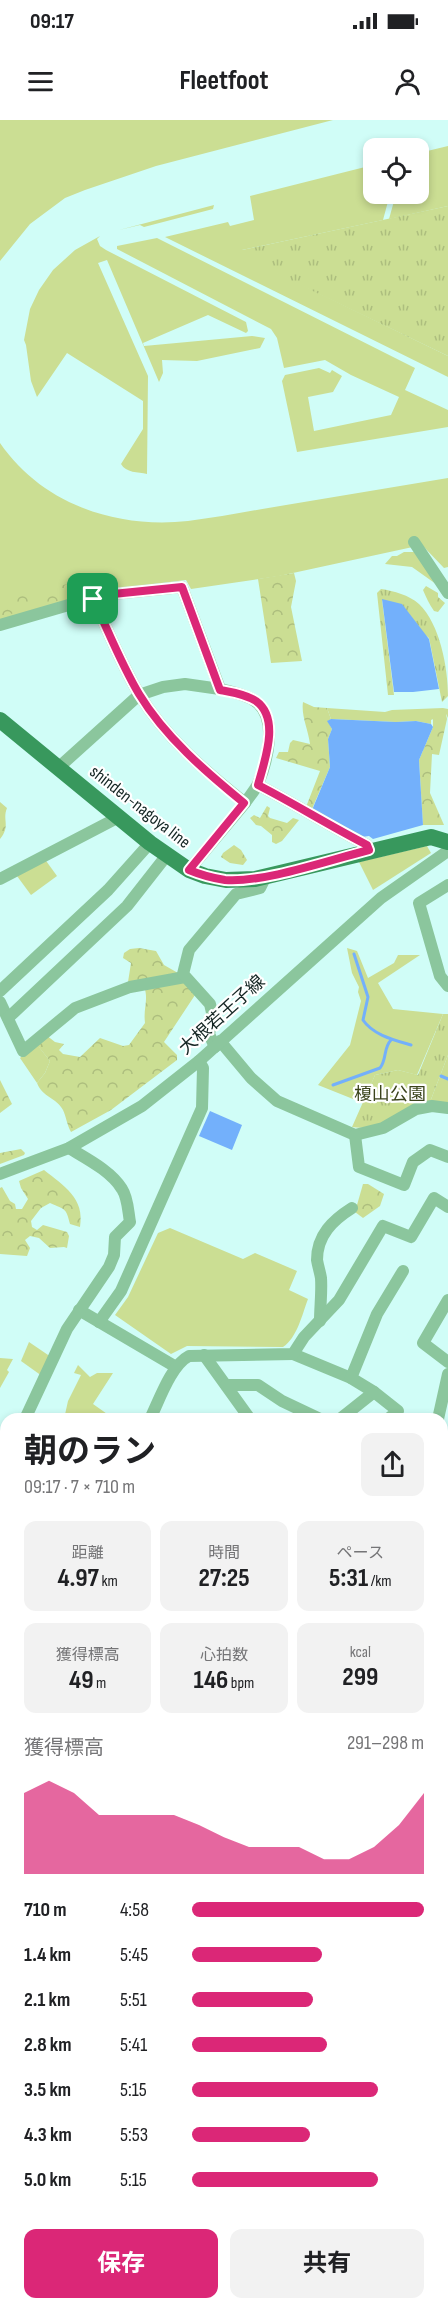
<!DOCTYPE html>
<html lang="ja">
<head>
<meta charset="utf-8">
<style>
	:root { --surface:#fff; --page:#f2f2f2; --text:#202124; --muted:#757577; --accent:#db2777 }
	body { margin:0; font-family:"Sofia Sans Condensed","Noto Sans JP",sans-serif; background:var(--page); color:var(--text); height:100vh; display:flex; flex-direction:column; font-size:22px; white-space:nowrap }
	* { box-sizing:border-box; margin:0 }
	p { font-size:20px; color:var(--muted) }
	.icon { flex:none; width:33px; height:33px; fill:none; stroke:currentColor; stroke-width:2; stroke-linecap:round; stroke-linejoin:round }
	.map { position:relative; flex:1; overflow:hidden }
	.drawer { position:absolute; left:0px; top:1293px; width:448px; height:897px; display:flex; flex-direction:column; background:var(--surface); border-radius:18px 18px 0 0; box-shadow:0 3px 9px #0003 }
	.drawer>* { flex:none }
	.buttons { position:absolute; left:363px; top:18px; display:grid; gap:12px }
	.buttons a { display:grid; place-items:center; width:66px; height:66px; border-radius:12px; background:var(--surface); box-shadow:0 3px 9px #0003; font-size:30px }
	.pin { position:absolute; display:grid; place-items:center; width:51px; height:51px; color:#fff; margin:-26px; border-radius:12px; box-shadow:0 3px 9px #0006 }
	.round { display:grid; place-items:center; flex:none; width:63px; height:63px; border-radius:12px; background:var(--page) }
	.head { display:flex; align-items:center; justify-content:space-between; height:102px; padding:0 24px }
	h1 { font-size:33px; font-weight:700; line-height:45px }
	.figures { display:grid; grid-template-columns:repeat(3,1fr); gap:9px; height:102px; padding:6px 24px }
	.figures div { display:grid; align-content:center; border-radius:12px; background:var(--page); text-align:center }
	.figures b { font-size:26px; font-weight:700 }
	.figures small { font-size:16px; font-weight:400 }
	.figures p { font-size:16px }
	.chart { height:168px; padding:12px 24px }
	.chart p { display:flex; justify-content:space-between }
	.chart svg { width:100%; height:108px; margin-top:6px; fill:var(--accent); opacity:.7 }
	.primary-button { display:flex; gap:12px; margin-top:auto; padding:12px 24px }
	.primary-button a { flex:1; height:69px; border-radius:12px; background:var(--accent); color:#fff; font-size:24px; font-weight:700; line-height:69px; text-align:center }
	.primary-button a+a { background:var(--page); color:var(--text) }
	ul { padding:0 24px; list-style:none; font-size:20px }
	li { display:grid; grid-template-columns:96px 72px 1fr; align-items:center; height:45px }
	li i { height:15px; border-radius:8px; background:var(--accent) }
	.status { display:flex; justify-content:space-between; align-items:center; height:42px; padding:0 30px; background:var(--surface); direction:ltr }
	.status svg { height:16px; fill:currentColor }
	header { display:flex; justify-content:space-between; align-items:center; height:78px; padding:0 24px; background:var(--surface); font-size:27px; font-weight:700 }
	.map>svg:first-child { display:block }
	.grass { fill:#cbde93 }
	.forest { fill:url(#forest-crowns) }
	.park { fill:url(#park-tufts) }
	.water { fill:#73b0fb }
	.lines { fill:none; stroke-linecap:round; stroke-linejoin:round }
	.stream { stroke:#73b0fb; stroke-width:3 }
	.minor { stroke:#8bc69d; stroke-width:12 }
	.major { stroke:#38985d; stroke-width:16 }
	.highway { stroke:#318350; stroke-width:18 }
	.route-casing { stroke:#fff; stroke-width:12 }
	.route { stroke:#db2777; stroke-width:8 }
	.labels { text-anchor:middle; dominant-baseline:central; stroke-width:4.5; stroke-linejoin:round; paint-order:stroke }
	.street-label { font-size:18px; fill:#142523; stroke:#fff }
	.park-label { font-size:18px; fill:#3b441c; stroke:#fff }
</style>
</head>
<body>
<div class="status"><b>09:17</b><svg viewBox="0 0 49 12"><path d="M0 12V9h3v3zM5 12V6h3v6zM10 12V3h3v9zM15 12V0h3v12zM26 1h20v11H26zM47 4h2v5h-2z"/></svg></div>
<header><svg class="icon" aria-label="menu" viewBox="0 0 24 24"><path d="M4 6h16M4 12h16M4 18h16"/></svg>Fleetfoot<svg class="icon" aria-label="person" viewBox="0 0 24 24"><circle cx="12" cy="8" r="4"/><path d="M4 21q1-7 8-7t8 7"/></svg></header>
<div class="map">
<svg width="448" height="2190" viewBox="0 0 448 2190">
	<defs>
		<pattern id="forest-crowns" width="20" height="18" patternUnits="userSpaceOnUse" patternTransform="scale(1.5)"><rect width="20" height="18" fill="#cbde93"/><path d="M2 6a3 3 0 1 1 6 0M12 15a3 3 0 1 1 6 0" fill="none" stroke="#adbe7e"/></pattern>
		<pattern id="park-tufts" width="24" height="20" patternUnits="userSpaceOnUse" patternTransform="scale(1.5)"><rect width="24" height="20" fill="#cbde93"/><path d="M3 7l-1-3M5 7V3M7 7l1-3M15 17l-1-3M17 17v-4M19 17l1-3" fill="none" stroke="#adbe7e"/></pattern>
	</defs>
	<rect width="100%" height="100%" fill="#d0fdf7"/>
	<g class="grass">
		<polygon points="0,0 333,0 156,46 85,70 65,78 30,104 0,141"/>
		<polygon points="448,26 448,86 389,99 396,74 418,74 419,33"/>
		<polygon points="373,45 374,74 390,74 383,100 242,130 242,136 448,236 448,257 165,117 228,102 230,106 254,100 250,76"/>
		<polygon points="214,85 213,89 144,107 140,105 119,110"/>
		<path d="M100,116l-3,3 3,7 6,4 140,72 2,9 -2,2 -38,-18 -65,28 1,3 108,-10 13,2 -5,10 -63,13 -35,-1 1,13 -4,9 -52,-122 -9,3 50,113 -1,98c-9,-2 -21,-1 -26,-10l22,-35v-28l-76,-48 -30,44 -6,-16 -5,-36 -2,-5 6,-31 9,-19 14,-20 22,-20z"/>
		<polygon points="157,118 415,248 405,270 448,290 448,307 297,332 282,261 285,255 319,248 330,253 332,250 342,256 333,272 308,277 314,311 391,295 399,277 351,255 325,240 284,248 277,218 271,209 117,129 117,126"/>
		<path d="M0,323c42,61 116,86 188,78 33,-4 66,-11 98,-16 54,-9 108,-18 162,-27v89l-4,1 -22,-23 -143,31 -88,13 -5,-9 -81,10 -105,30z"/>
		<polygon points="404,432 414,432 443,469 412,447 385,444 392,436 397,436"/>
		<polygon points="327,588 385,592 392,590 443,588 448,589 448,598 446,594 431,600 431,604 416,601 396,602 331,599"/>
		<polygon points="427,726 431,733 373,770 359,742"/>
		<polygon points="44,738 57,756 31,775 17,756"/>
		<polygon points="347,828 357,831 368,858 394,843 398,835 420,835 378,863 393,889 443,894 417,955 398,950 375,955 363,983 318,965 350,925 361,881 358,872 359,867 352,853"/>
		<polygon points="39,921 39,927 50,941 45,953 37,963 20,938"/>
		<polygon points="448,935 448,983 430,982"/>
		<path d="M170,1108l73,31 12,-6 42,18 -8,19 19,9c-6,16 -11,39 -25,48l-96,-1 -16,8 -56,-39 13,-18 30,-64z"/>
		<polygon points="29,1222 51,1237 42,1256 21,1241"/>
		<polygon points="0,1238 13,1239 7,1250 9,1252 0,1268"/>
		<polygon points="78,1245 90,1257 97,1253 113,1253 93,1284 110,1296 108,1299 64,1299 68,1281 81,1255 74,1253"/>
	</g>
	<g class="forest">
		<polygon points="294,453 296,461 291,487 302,541 271,543 258,459"/>
		<polygon points="103,458 107,459 108,465 107,467 0,497 0,476"/>
		<path d="M426,466l12,7v4l7,6 -7,9 -4,-1c-5,-7 -8,-14 -11,-21z"/>
		<path d="M303,582l11,5 13,1 4,11 -3,2 4,8 -4,10 2,28 -18,42 -6,-2 14,-36 -44,-13 3,-6h9l2,-9 3,-3 17,4c-2,-15 -9,-28 -7,-42z"/>
		<polygon points="442,592 446,594 447,599 439,635 432,634 430,673 444,705 423,705 419,640 433,607 433,596 436,593"/>
		<path d="M0,682l7,6c-5,12 4,18 -7,31z"/>
		<polygon points="267,686 270,688 268,696 270,698 287,703 293,698 299,700 282,721 276,724 272,722 272,715 261,706 256,705 250,698 254,695 260,698"/>
		<polygon points="234,725 241,730 247,740 243,745 230,743 221,737 223,733"/>
		<polygon points="139,828 156,831 164,845 178,853 128,862 131,843 123,838 124,833 130,829"/>
		<path d="M186,859l9,16 -31,47 13,13v5l-66,50 -40,22c-4,-7 -5,-16 -8,-22 -7,-13 -20,-12 -26,-27l8,-10 5,-12 -12,-15 1,-5 7,-6 9,7 9,2 -5,6 4,4 17,3 20,-19 23,8 6,-1 16,-22c-2,-15 4,-23 -1,-37z"/>
		<polygon points="0,960 12,984 0,993"/>
		<polygon points="21,1029 25,1033 24,1035 0,1044 0,1033"/>
		<path d="M44,1050c20,16 41,28 36,57l-10,-3c-4,-16 -4,-14 -20,-21l-9,5 -10,13 1,6 5,3 6,-5 24,7 2,4 -2,12 -3,-1 -14,1 -11,-10 -9,-2 -5,4 5,8 -3,8 -27,-2v-66l2,-1 8,14 5,3 1,5h6l6,-10 -7,-11 -2,-7z"/>
		<polygon points="363,1064 368,1064 384,1074 380,1086 363,1098 355,1092"/>
	</g>
	<g class="park">
		<polygon points="448,86 448,236 242,137 242,130"/>
		<path d="M381,469c13,2 28,6 38,15 21,20 29,64 29,92l-6,6 -13,-64 -47,-38 12,95h-6l-11,-102z"/>
		<path d="M443,894h5v41l-18,47c-23,10 -53,30 -78,25l23,-52 23,-5 20,5z"/>
	</g>
	<g class="water">
		<polygon points="382,479 402,484 429,519 439,569 413,572 394,572"/>
		<polygon points="331,599 396,602 416,601 431,604 433,607 419,640 423,705 373,719 369,716 362,717 312,690 330,647 328,619 332,609 327,601"/>
		<polygon points="210,991 242,1005 232,1030 199,1016"/>
	</g>
	<g class="lines">
		<g class="stream">
			<path d="M354,834l14,43 -5,23c10,15 31,20 48,25"/>
			<polyline points="441,956 448,959"/>
			<path d="M333,965l47,-17c7,-8 3,-20 11,-28"/>
		</g>
		<g class="minor">
			<polyline points="414,422 448,473"/>
			<path d="M93,479c15,31 28,65 46,95 26,43 67,78 106,109l-56,67"/>
			<polyline points="0,505 103,475 182,467 220,569 185,564 163,567 139,575 58,648"/>
			<path d="M220,569c11,3 25,5 35,12 24,16 12,61 3,83 -3,6 -9,13 -13,19"/>
			<path d="M258,665c37,19 72,41 109,60l2,5"/>
			<polyline points="0,759 119,697"/>
			<polyline points="448,765 419,783 440,856 448,866"/>
			<polyline points="0,871 108,770 150,723"/>
			<polyline points="0,882 23,931 75,888 130,867 185,857"/>
			<polyline points="8,898 127,786 167,735"/>
			<polyline points="220,921 251,958 277,981 355,1015 383,1008 416,989 432,986 448,988"/>
			<polyline points="215,927 209,914 213,897 210,884 183,854 189,830 236,774 260,768 266,756"/>
			<polyline points="355,1015 359,1047 404,1065 413,1042 430,1030 448,1037"/>
			<polyline points="0,1054 69,1028 142,986 199,941 381,778 448,731"/>
			<polyline points="448,1180 423,1223 448,1242"/>
			<polyline points="79,1190 176,1247"/>
			<path d="M320,1201c0,-14 2,-29 1,-43 -1,-6 -3,-12 -4,-18 0,-25 16,-40 35,-52"/>
			<polyline points="99,1202 121,1171 202,988 203,948 199,941"/>
			<polyline points="293,1234 351,1258"/>
			<polyline points="204,1235 250,1299"/>
			<polyline points="226,1265 258,1265 282,1281 320,1299"/>
			<path d="M25,1299l42,-90 42,-62 5,-12 1,-18 15,-15c-2,-11 -2,-24 -8,-33 -11,-18 -35,-30 -53,-41"/>
			<path d="M150,1299c9,-18 21,-54 39,-63l104,-2 11,-17 35,-37 44,-74 28,11 23,-39 14,9"/>
			<polyline points="340,1299 374,1272"/>
			<polyline points="388,1299 398,1291 374,1272 351,1258 377,1194 403,1151"/>
			<polyline points="438,1299 448,1254"/>
			<polyline points="0,1342 6,1334"/>
			<polyline points="442,1371 448,1371"/>
			<polyline points="442,1422 448,1422"/>
			<polyline points="442,1474 448,1474"/>
			<polyline points="0,1490 6,1486"/>
			<polyline points="442,1578 448,1609"/>
			<polyline points="442,1742 448,1740"/>
			<polyline points="442,1837 448,1828"/>
			<polyline points="442,1864 448,1867"/>
			<polyline points="0,1957 6,1966"/>
			<polyline points="0,2033 6,2040"/>
			<polyline points="0,2080 6,2076"/>
			<polyline points="442,2127 448,2125"/>
			<polyline points="0,2181 4,2190"/>
			<polyline points="442,2184 448,2190"/>
			<polyline points="122,2190 131,2184"/>
			<polyline points="327,2190 336,2184"/>
		</g>
		<polyline class="major" points="0,600 150,723 189,750 205,756 226,760 255,759 431,717 448,722"/>
		<g class="highway">
			<polyline points="0,1710 6,1724"/>
			<polyline points="303,2184 306,2190"/>
		</g>
	</g>
	<g class="lines">
		<g class="route-casing">
			<path id="route" d="M182,467l38,103c11,2 25,4 36,11 25,18 8,61 2,84 37,19 72,41 109,60l2,5c-40,10 -105,33 -144,30 -13,-2 -24,-5 -36,-10l55,-67c-38,-31 -79,-66 -105,-109 -18,-30 -31,-64 -46,-95l10,-4z"/>
		</g>
		<use href="#route" class="route"/>
	</g>
	<g class="labels">
		<g class="street-label">
			<text transform="translate(140 687) rotate(38)">shinden-nagoya line</text>
			<text transform="translate(222 895) rotate(-42)">大根若王子線</text>
		</g>
		<g class="park-label">
			<text x="390" y="974">榎山公園</text>
		</g>
	</g>
</svg>
<div class="buttons">
<a><svg class="icon" aria-label="locate" viewBox="0 0 24 24"><circle cx="12" cy="12" r="6"/><path d="M12 2v4M12 18v4M2 12h4M18 12h4"/></svg></a>
</div>
<div class="pin" style="left:93px;top:479px;background:#1e9e55"><svg class="icon" aria-label="arrive" viewBox="0 0 24 24"><path d="M6 21V4h12l-3 4 3 4H6"/></svg></div>
<section class="drawer">
<div class="head"><div><h1>朝のラン</h1><p>09:17 · 7 × 710 m</p></div><a class="round"><svg class="icon" aria-label="share" viewBox="0 0 24 24"><path d="M12 15V3M7 8l5-5 5 5M5 13v7h14v-7"/></svg></a></div>
<div class="figures">
<div><p>距離</p><b>4.97<small> km</small></b></div>
<div><p>時間</p><b>27:25</b></div>
<div><p>ペース</p><b>5:31<small> /km</small></b></div>
</div>
<div class="figures">
<div><p>獲得標高</p><b>49<small> m</small></b></div>
<div><p>心拍数</p><b>146<small> bpm</small></b></div>
<div><p>kcal</p><b>299</b></div>
</div>
<div class="chart"><p><span>獲得標高</span>291–298 m</p>
<svg viewBox="0 0 160 44" preserveAspectRatio="none"><path d="M0 44V11L10 6L20 11L30 20L40 20L50 20L60 20L70 24L80 29L90 33L100 33L110 33L120 38L130 38L140 33L150 24L160 11V44z"/></svg>
</div>
<ul>
<li><b>710 m</b>4:58<i style="width:100%"></i></li>
<li><b>1.4 km</b>5:45<i style="width:56%"></i></li>
<li><b>2.1 km</b>5:51<i style="width:52%"></i></li>
<li><b>2.8 km</b>5:41<i style="width:58%"></i></li>
<li><b>3.5 km</b>5:15<i style="width:80%"></i></li>
<li><b>4.3 km</b>5:53<i style="width:51%"></i></li>
<li><b>5.0 km</b>5:15<i style="width:80%"></i></li>
</ul>
<div class="primary-button"><a>保存</a><a>共有</a></div>
</section>
</div>
</body>
</html>
